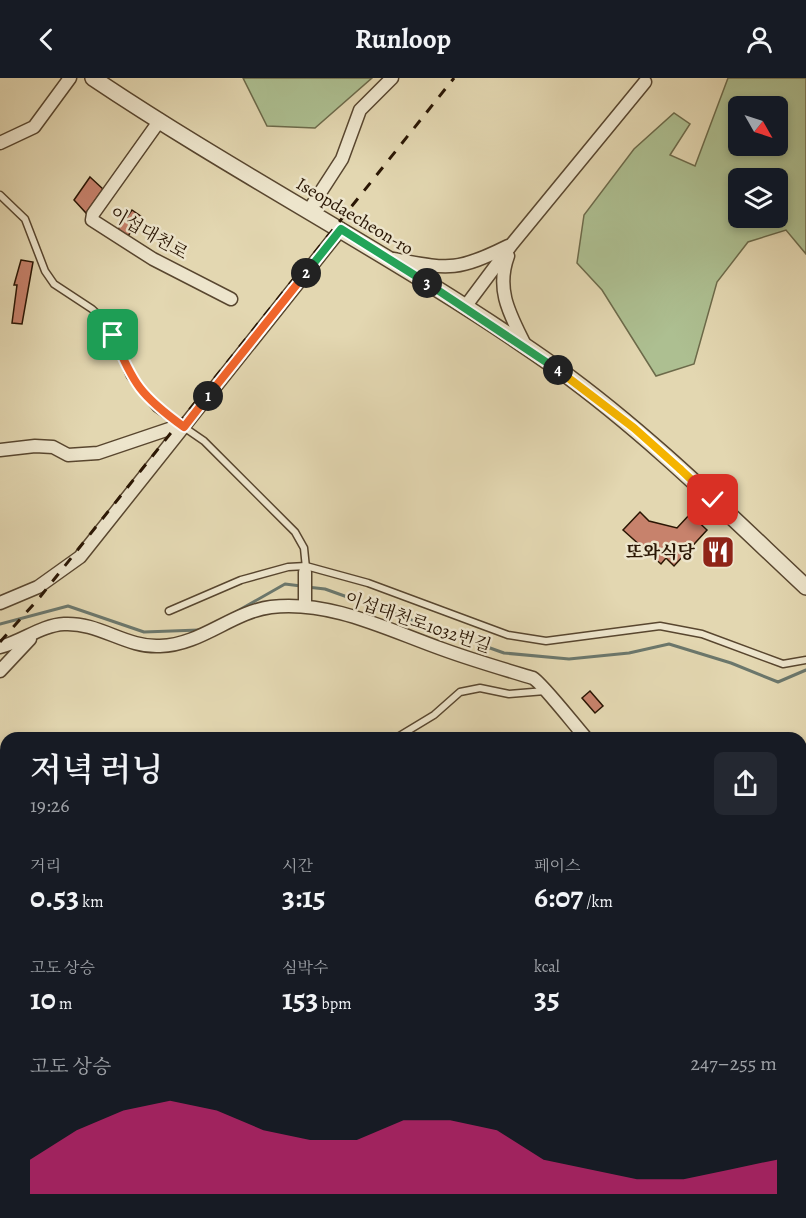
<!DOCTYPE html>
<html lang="ko">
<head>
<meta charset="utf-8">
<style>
	:root { --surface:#171b24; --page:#242831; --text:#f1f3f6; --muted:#9ea1a6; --accent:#db2777 }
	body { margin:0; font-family:Alegreya,"Noto Serif KR",serif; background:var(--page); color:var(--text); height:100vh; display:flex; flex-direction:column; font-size:22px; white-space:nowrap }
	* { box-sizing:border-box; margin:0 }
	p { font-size:20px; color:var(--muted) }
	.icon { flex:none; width:33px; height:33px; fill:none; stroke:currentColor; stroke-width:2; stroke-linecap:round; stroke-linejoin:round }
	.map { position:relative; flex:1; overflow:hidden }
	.sheet { position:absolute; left:0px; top:654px; width:807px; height:486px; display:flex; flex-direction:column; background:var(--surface); border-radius:18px 18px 0 0; box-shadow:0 3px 9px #0003 }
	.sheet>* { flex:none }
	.needle { width:39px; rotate:129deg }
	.buttons { position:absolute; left:728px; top:18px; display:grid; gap:12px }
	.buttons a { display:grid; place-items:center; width:60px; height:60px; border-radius:9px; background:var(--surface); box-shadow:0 3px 9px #0003; font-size:30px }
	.pin { position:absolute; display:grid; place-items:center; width:51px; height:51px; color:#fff; margin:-26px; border-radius:12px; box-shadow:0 3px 9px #0006 }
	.km { position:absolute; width:30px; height:30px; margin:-15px; border-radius:50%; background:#222; color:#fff; font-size:16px; line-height:30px; text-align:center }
	.round { display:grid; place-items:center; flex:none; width:63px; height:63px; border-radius:9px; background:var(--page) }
	.headline { display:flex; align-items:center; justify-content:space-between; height:102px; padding:0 30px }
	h1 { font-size:33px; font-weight:600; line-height:45px }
	.figures { display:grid; grid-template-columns:repeat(3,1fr); gap:9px; height:102px; padding:6px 30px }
	.figures div { display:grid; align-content:center }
	.figures b { font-size:30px; font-weight:600 }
	.figures small { font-size:16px; font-weight:400 }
	.figures p { font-size:16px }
	.chart { height:168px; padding:12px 30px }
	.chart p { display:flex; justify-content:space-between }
	.chart svg { width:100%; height:108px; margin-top:6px; fill:var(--accent); opacity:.7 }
	header { display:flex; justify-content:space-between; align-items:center; height:78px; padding:0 30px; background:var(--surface); font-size:27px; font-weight:600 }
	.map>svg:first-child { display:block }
	.green { fill:#adbf91; stroke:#6c6a4a; stroke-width:1.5; fill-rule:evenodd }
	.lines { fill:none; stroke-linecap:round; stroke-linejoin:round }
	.stream { stroke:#6b776c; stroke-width:3 }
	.building { fill:#c7826c; stroke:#2a1604; stroke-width:1.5 }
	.service-casing { stroke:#58462f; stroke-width:9 }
	.minor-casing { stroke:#58462f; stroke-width:15 }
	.tertiary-casing { stroke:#58462f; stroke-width:18 }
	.service { stroke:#ede5cc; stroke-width:6 }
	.minor { stroke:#ede5cc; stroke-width:12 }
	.tertiary { stroke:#ede5cc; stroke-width:15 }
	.rail { stroke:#2a1604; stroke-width:3; stroke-dasharray:10 10; stroke-linecap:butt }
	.split-1-casing { stroke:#fff; stroke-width:12 }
	.split-2-casing { stroke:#fff; stroke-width:12 }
	.split-3-casing { stroke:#fff; stroke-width:12 }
	.split-4-casing { stroke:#fff; stroke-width:12 }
	.split-5-casing { stroke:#fff; stroke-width:12 }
	.split-6-casing { stroke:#fff; stroke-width:12 }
	.split-1 { stroke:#f0652b; stroke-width:8 }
	.split-2 { stroke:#f0652b; stroke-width:8 }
	.split-3 { stroke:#22a559; stroke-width:8 }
	.split-4 { stroke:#22a559; stroke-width:8 }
	.split-5 { stroke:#f5b400; stroke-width:8 }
	.split-6 { stroke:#f5b400; stroke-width:8 }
	.labels { text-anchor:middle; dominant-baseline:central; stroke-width:5; stroke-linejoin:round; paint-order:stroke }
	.street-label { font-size:18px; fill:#2a1604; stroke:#ede5cc }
	.poi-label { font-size:18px; font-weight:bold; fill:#2a1604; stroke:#ede5cc; text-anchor:end }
</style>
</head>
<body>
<header><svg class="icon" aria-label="back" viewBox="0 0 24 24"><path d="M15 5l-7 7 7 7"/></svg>Runloop<svg class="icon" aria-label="person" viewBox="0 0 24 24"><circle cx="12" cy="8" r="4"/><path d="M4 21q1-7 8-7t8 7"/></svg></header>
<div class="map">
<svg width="806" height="1140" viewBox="0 0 806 1140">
	<rect width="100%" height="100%" fill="#e3d7b1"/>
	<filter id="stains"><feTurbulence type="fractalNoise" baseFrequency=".00333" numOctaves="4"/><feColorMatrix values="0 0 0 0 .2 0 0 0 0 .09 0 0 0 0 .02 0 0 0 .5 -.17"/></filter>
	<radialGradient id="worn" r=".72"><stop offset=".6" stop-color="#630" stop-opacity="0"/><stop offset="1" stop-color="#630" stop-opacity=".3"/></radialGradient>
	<g class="green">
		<polygon points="243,0 372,0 315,50 267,48"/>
		<path d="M728,0h78v176l-20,-24 -38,12 -31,40 -23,82 -38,12 -54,-86 -25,-27 7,-48 50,-66 40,-36 16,11 -20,31 25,11zM777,28v40h-39v-40zM777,100v40h-39v-40z"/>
		<polygon points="806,1046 806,1078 801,1077 801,1050"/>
	</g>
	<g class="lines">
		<g class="stream">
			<polyline points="307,509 325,511 504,575 569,581 629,575 669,566 731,585 778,604 806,592"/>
			<polyline points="234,535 285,506 301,508"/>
			<polyline points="0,546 68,528 144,554 199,552"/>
		</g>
	</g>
	<g class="building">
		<polygon points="90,99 103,111 86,135 74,122"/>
		<polygon points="132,132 142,139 128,158 118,151"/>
		<polygon points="21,182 33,184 22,246 12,245 17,207 14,207"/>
		<polygon points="640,434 649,443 677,450 690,436 707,452 674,488 666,480 661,486 623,452"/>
		<polygon points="714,459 733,476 726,485 720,480 716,483 708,476 713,470 708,465"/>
		<polygon points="590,613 603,628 595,635 582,620"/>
		<polygon points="651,1134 667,1134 668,1140 652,1140"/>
	</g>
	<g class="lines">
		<g class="service-casing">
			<g id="service">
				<polyline points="0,117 25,141 45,193 54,206 92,231 104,242 113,257 130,298 156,330 204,363 295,454 304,470 306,490"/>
				<polyline points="169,533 241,502 288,489 306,488 368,505 508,557 546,563 660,548 702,556 783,586 806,582"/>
				<polyline points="396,660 434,637 460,614 480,610 509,616 545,613"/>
				<polyline points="0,700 6,701"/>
			</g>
		</g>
		<g class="minor-casing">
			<g id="minor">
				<polyline points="160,42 93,136 92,142 153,181 231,221"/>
				<polyline points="0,65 34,49 70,0"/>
				<polyline points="309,132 342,81 360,32 392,0"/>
				<path d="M508,178c-13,35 3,60 18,91"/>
				<path d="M393,181c56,10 63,13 115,-13"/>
				<polyline points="465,229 512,166 645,4"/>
				<polyline points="0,372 35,368 53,369 68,377 98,375 181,347"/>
				<polyline points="0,525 38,509 80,479 341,151"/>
				<polyline points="305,525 305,494"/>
				<path d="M0,569c21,-5 42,-22 64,-23 35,-2 62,24 96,22 41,-1 72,-34 111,-39 60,-7 117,23 171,42 30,11 61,20 91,29 8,4 44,50 53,60"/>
				<polyline points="0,593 30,561"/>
				<polyline points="801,672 806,675"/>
				<polyline points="0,1048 6,1042"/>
				<polyline points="134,1134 138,1140"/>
			</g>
		</g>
		<g class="tertiary-casing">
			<g id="tertiary">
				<path d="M93,0c152,102 316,185 465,291 90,65 168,143 248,218"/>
				<polyline points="801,730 806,724"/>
				<polyline points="720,1134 721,1140"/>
			</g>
		</g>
		<use href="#service" class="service"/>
		<use href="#minor" class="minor"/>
		<use href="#tertiary" class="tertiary"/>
		<polyline class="rail" points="0,564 40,519 454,0"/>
	</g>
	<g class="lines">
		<g class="split-1-casing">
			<path id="split-1" d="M113,257c20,49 28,61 71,92l24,-31"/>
		</g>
		<g class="split-2-casing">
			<polyline id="split-2" points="208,318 306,195"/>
		</g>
		<g class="split-3-casing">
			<polyline id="split-3" points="306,195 341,151 427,205"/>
		</g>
		<g class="split-4-casing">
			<polyline id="split-4" points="427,205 558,292"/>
		</g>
		<g class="split-5-casing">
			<polyline id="split-5" points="558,292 634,350 680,391"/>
		</g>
		<g class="split-6-casing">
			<polyline id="split-6" points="680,391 713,422"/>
		</g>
		<use href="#split-1" class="split-1"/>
		<use href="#split-2" class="split-2"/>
		<use href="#split-3" class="split-3"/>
		<use href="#split-4" class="split-4"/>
		<use href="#split-5" class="split-5"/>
		<use href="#split-6" class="split-6"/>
	</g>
	<defs>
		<g id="restaurant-square" transform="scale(1.725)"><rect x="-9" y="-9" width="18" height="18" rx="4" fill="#8f2418" stroke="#ede5cc"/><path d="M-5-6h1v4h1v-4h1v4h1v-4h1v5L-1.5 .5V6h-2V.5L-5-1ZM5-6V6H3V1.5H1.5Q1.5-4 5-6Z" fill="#fff"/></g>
	</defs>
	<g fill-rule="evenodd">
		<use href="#restaurant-square" x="718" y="474"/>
	</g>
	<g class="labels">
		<g class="street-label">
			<text transform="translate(355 138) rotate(31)">Iseopdaecheon-ro</text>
			<text transform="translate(149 155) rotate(30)">이섭대천로</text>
			<text transform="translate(418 544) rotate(19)">이섭대천로1032번길</text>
		</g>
		<g class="poi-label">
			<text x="695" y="474">또와식당</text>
		</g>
	</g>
	<rect width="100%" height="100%" filter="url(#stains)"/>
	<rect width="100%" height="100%" fill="url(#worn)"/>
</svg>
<div class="buttons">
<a><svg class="needle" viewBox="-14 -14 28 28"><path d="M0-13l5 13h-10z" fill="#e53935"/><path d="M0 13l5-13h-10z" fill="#9ea1a6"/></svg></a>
<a><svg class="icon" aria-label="layers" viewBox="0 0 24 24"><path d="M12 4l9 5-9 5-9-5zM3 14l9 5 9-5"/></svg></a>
</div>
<div class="pin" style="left:113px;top:257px;background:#1e9e55"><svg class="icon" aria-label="arrive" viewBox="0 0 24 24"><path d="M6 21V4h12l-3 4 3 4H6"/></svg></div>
<div class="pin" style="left:713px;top:422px;background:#d93025"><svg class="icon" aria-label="check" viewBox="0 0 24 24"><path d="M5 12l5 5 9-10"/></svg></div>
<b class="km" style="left:208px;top:318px">1</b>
<b class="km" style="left:306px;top:195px">2</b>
<b class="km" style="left:427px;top:205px">3</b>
<b class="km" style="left:558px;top:292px">4</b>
<section class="sheet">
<div class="headline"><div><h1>저녁 러닝</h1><p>19:26</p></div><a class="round"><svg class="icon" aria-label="share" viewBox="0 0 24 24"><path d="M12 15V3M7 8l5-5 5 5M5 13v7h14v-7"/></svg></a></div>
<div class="figures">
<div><p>거리</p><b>0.53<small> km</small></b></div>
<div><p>시간</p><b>3:15</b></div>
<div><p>페이스</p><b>6:07<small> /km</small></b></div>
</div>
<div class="figures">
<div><p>고도 상승</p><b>10<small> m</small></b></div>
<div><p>심박수</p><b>153<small> bpm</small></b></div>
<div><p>kcal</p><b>35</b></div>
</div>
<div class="chart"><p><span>고도 상승</span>247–255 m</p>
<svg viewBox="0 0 160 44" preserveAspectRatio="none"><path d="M0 44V30L10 18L20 10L30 6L40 10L50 18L60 22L70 22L80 14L90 14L100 18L110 30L120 34L130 38L140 38L150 34L160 30V44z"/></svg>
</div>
</section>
</div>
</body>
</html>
